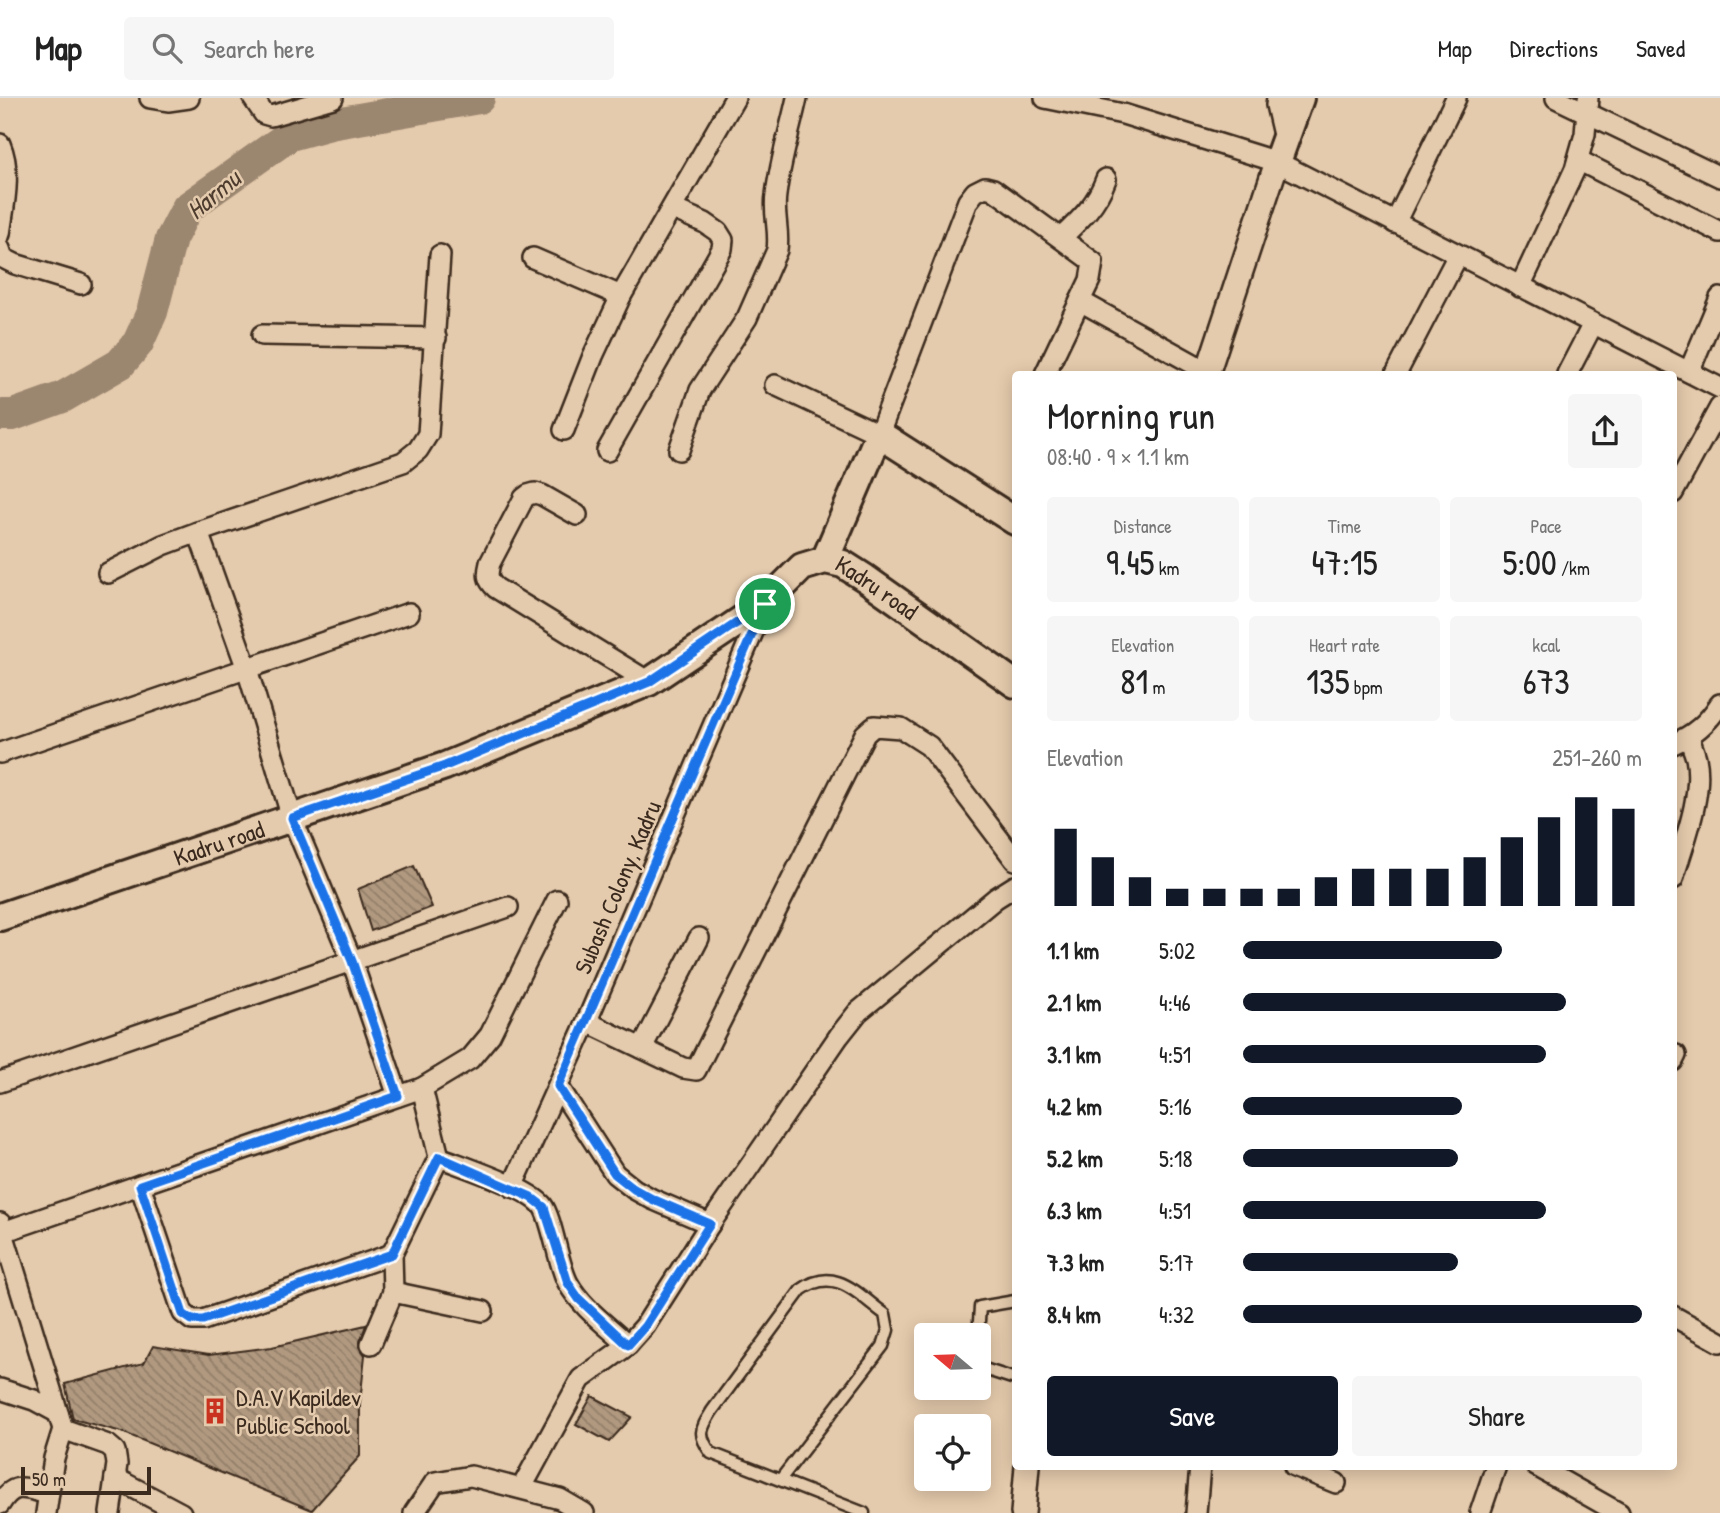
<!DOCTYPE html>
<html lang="en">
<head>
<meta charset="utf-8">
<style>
	:root { --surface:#fff; --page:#f6f6f6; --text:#222; --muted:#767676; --line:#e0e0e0; --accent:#111827 }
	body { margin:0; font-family:"Patrick Hand",sans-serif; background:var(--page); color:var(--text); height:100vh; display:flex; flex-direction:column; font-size:26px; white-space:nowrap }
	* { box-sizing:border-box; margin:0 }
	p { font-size:23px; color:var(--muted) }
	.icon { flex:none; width:38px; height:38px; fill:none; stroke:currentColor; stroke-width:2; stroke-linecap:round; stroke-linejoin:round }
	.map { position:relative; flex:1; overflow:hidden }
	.drawer { position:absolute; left:1012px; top:273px; width:665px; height:1099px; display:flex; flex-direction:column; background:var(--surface); border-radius:7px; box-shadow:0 4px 18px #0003 }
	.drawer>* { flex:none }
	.needle { width:46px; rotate:289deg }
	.controls { position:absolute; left:914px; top:1225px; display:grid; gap:14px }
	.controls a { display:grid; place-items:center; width:77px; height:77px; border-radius:7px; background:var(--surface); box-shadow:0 4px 18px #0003; font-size:35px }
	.scale { position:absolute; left:21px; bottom:18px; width:130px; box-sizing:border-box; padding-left:7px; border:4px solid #3b2a1e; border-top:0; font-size:19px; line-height:24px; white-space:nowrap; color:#3b2a1e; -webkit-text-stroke:5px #e5cbad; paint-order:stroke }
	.pin { position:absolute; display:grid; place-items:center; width:60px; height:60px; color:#fff; margin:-30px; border:4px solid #fff; border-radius:50%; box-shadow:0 2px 7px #0007 }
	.round { display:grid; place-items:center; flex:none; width:74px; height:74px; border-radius:7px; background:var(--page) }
	.head { display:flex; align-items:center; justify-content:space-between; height:119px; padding:0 35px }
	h1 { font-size:38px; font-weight:600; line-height:52px }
	.figures { display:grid; grid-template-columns:repeat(3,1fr); gap:10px; height:119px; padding:7px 35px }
	.figures div { display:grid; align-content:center; border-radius:7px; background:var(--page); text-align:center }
	.figures b { font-size:35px; font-weight:600 }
	.figures small { font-size:19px; font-weight:400 }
	.figures p { font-size:19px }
	.chart { height:196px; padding:14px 35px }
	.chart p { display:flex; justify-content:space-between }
	.chart svg { width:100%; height:126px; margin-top:7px; stroke:var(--accent); stroke-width:6 }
	.button { display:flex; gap:14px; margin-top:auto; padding:14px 35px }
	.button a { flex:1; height:80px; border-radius:7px; background:var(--accent); color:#fff; font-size:28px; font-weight:600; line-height:80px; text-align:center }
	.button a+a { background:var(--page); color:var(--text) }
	ul { padding:0 35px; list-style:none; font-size:23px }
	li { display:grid; grid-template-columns:112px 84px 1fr; align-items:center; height:52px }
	li i { height:18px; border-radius:9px; background:var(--accent) }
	header { display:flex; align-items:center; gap:42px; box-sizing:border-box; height:98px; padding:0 35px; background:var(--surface); border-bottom:2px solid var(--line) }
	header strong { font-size:33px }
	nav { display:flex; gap:38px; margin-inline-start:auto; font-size:24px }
	.search { width:490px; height:63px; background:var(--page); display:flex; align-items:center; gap:18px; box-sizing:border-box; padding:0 24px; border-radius:7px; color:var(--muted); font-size:26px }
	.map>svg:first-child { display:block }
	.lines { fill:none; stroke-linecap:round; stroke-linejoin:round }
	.river { stroke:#9b866f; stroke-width:32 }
	.building { fill:url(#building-back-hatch); stroke:#3b2a1e; stroke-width:2 }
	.service-casing { stroke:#3b2a1e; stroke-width:15 }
	.minor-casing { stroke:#3b2a1e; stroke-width:24 }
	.tertiary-casing { stroke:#3b2a1e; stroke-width:28 }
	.secondary-casing { stroke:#3b2a1e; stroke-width:32 }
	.service { stroke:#e5cbad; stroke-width:10 }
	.minor { stroke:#e5cbad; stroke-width:19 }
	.tertiary { stroke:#e5cbad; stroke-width:23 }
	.secondary { stroke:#e5cbad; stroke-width:26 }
	.route-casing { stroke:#fff; stroke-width:14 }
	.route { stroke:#1a73e8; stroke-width:9 }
	.labels { text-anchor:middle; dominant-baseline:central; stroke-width:5; stroke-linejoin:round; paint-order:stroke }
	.street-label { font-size:24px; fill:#3b2a1e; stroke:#e5cbad }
	.poi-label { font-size:24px; fill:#3b2a1e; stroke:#e5cbad; text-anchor:start }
	.water-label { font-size:26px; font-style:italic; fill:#4e3c2e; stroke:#e5cbad }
</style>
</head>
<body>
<header>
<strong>Map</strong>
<div class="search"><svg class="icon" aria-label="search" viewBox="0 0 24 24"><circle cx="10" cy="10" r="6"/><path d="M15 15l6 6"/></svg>Search here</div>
<nav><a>Map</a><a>Directions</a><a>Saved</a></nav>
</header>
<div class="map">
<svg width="1720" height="1415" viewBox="0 0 1720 1415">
	<defs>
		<pattern id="building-back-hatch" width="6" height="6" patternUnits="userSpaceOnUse" patternTransform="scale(1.75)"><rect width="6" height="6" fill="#b19980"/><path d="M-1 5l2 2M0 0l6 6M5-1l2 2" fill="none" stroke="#917d68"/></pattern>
	</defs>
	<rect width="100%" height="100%" fill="#e5cbad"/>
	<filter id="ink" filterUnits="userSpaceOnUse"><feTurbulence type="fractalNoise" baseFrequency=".0143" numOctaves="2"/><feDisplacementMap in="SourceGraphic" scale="14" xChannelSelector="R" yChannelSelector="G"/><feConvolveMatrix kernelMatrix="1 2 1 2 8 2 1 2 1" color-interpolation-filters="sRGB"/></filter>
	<g filter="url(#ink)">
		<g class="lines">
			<polyline class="river" points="0,317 13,317 63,299 120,266 138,245 152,214 171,141 187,110 290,37 330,26 479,0"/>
		</g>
		<g class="building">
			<polygon points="414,768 432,809 371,833 358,791"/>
			<polygon points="366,1227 359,1247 365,1257 360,1305 360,1358 312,1412 122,1334 73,1321 65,1286 144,1265 153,1248 209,1257 272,1249"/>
			<polygon points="592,1298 632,1319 609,1344 576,1326"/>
		</g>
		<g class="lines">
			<g class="service-casing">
				<g id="service">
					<polyline points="978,1237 980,1209 1015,1203"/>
					<polyline points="978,1269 1015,1281"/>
					<path d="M780,1382l103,-134 5,-16 -3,-16c-28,-20 -50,-49 -84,-24l-89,121c-11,18 -15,23 -1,42l153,60"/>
				</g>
			</g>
			<g class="minor-casing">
				<g id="minor">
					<polyline points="150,0 168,3 189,0"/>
					<polyline points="253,0 264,16 271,18 333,0"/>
					<polyline points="1045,0 1123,16 1277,64 1720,290"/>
					<polyline points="1277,0 1276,7 1284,41"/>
					<polyline points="1556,0 1720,79"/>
					<path d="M0,46c12,28 4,61 0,90"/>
					<polyline points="1578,62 1720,134"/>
					<polyline points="1395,125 1456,0"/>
					<path d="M1061,140c19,-18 36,-34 45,-59"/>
					<polyline points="0,151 3,160 15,166 81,186"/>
					<polyline points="533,160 621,198"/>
					<polyline points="1520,189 1575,71 1585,36 1588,0"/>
					<polyline points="1080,203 1208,274"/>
					<polyline points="262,237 436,240"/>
					<polyline points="1689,274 1720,200"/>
					<polyline points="1396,276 1458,157"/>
					<polyline points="1567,276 1593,226"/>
					<polyline points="775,287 879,336 968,103 975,94 985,89 993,91 1093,164 1090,182 1045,276"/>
					<polyline points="564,332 593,258 621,198 735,0"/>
					<path d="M679,352l21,-60 47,-72 30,-68c3,-19 -4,-36 -1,-55 4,-33 14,-65 21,-97"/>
					<polyline points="607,353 722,151 723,142 718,134 705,125 673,111"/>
					<polyline points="1673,395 1720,309"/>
					<path d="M577,417l-35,-20 -7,-2 -7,2 -4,3 -34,65c-3,12 -3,17 6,25l153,94"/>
					<polyline points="198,434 247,571 292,720 352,863 398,998"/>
					<polyline points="108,475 163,447 198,434 403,364 418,352 428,336 440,157"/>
					<path d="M1673,646c21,-9 35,-21 47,-40"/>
					<polyline points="0,655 409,515"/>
					<path d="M1673,781c10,-34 31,-85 23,-121 -2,-7 -5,-14 -7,-21"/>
					<polyline points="587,924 683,970 696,972 865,636 874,628 901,630 929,648 1015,762"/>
					<polyline points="642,950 699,840"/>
					<polyline points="1673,963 1676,957"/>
					<polyline points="0,984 508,809"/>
					<polyline points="558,988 615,1076 634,1091 652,1101 710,1126"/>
					<polyline points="422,990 470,961 490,937 557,802"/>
					<path d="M439,1059c25,10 87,30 103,48 10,12 16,60 26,78 13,24 40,43 60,62"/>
					<polyline points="140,1087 183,1215 192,1222 203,1222 392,1156"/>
					<polyline points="512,1089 583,932 765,506"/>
					<polyline points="0,1125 63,1331 54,1360 46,1415"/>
					<polyline points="0,1135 422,990 439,1059 392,1156 393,1194 371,1246"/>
					<polyline points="393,1194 483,1213"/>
					<polyline points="1673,1218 1720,1244"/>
					<polyline points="0,1291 34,1302 58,1315"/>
					<polyline points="63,1331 108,1347 115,1353 117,1366 110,1415"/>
					<polyline points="1294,1368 1336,1385"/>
					<polyline points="1536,1368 1619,1415"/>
					<polyline points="115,1380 181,1415"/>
					<polyline points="522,1389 581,1281 628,1247 645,1228 710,1126 839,938 858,914 996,800 1015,788"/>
					<path d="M0,1406c14,-23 25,-16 48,-10"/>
					<polyline points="414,1415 435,1384 471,1378 560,1401 584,1415"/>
					<polyline points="1196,1415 1200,1368"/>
					<polyline points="1480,1415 1496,1368"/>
				</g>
			</g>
			<g class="tertiary-casing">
				<g id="tertiary">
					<polyline points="1207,276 1277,64"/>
					<polyline points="1023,1415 1027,1368"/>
				</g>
			</g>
			<g class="secondary-casing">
				<g id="secondary">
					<polyline points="1277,64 1300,0"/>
					<polyline points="825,462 879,336 1015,423"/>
					<path id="s1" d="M0,819l445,-151 204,-84 116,-78 37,-37 23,-7 18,4 22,14 150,106"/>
				</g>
			</g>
			<use href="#service" class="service"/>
			<use href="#minor" class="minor"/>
			<use href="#tertiary" class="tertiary"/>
			<use href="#secondary" class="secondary"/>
		</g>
	</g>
	<g class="lines" filter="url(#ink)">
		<g class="route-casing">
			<polygon id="route" points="765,506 558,988 615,1076 634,1091 652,1101 710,1126 645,1228 628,1247 579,1201 568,1185 544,1109 531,1099 439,1059 392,1156 203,1222 192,1222 183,1216 140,1087 398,998 352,863 292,720 445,668 649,584"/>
		</g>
		<use href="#route" class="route"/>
	</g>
	<defs>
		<g id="building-bare" transform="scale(2.1)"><path d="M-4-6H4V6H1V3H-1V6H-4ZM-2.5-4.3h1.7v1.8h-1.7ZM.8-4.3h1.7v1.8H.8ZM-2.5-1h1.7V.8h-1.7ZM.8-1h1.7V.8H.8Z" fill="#c8321e" stroke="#e5cbad" stroke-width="2.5" paint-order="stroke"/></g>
	</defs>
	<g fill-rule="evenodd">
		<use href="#building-bare" x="215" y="1313"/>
	</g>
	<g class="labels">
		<g class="street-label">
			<text stroke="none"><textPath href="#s1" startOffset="966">Kadru road</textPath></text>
			<text stroke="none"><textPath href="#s1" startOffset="231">Kadru road</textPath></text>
			<text transform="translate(617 789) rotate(-67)">Subash Colony, Kadru</text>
		</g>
		<g class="poi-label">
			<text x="236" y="1299">D.A.V Kapildev<tspan x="236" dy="28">Public School</tspan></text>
		</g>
		<g class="water-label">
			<text transform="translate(213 96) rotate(-40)">Harmu</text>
		</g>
	</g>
</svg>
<div class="controls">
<a><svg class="needle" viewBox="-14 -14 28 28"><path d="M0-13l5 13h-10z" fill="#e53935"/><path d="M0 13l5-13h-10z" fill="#767676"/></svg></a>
<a><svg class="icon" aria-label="locate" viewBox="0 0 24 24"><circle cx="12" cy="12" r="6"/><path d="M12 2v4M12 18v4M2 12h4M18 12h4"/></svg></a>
</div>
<div class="scale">50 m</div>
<div class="pin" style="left:765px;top:506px;background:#1e9e55"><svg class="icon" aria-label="arrive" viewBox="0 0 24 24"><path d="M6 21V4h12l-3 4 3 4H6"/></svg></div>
<section class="drawer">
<div class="head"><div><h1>Morning run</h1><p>08:40 · 9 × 1.1 km</p></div><a class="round"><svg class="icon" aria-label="share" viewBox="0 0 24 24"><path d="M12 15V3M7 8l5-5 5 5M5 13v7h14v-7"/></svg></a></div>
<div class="figures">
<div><p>Distance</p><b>9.45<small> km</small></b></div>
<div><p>Time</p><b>47:15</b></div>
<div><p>Pace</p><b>5:00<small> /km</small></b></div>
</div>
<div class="figures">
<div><p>Elevation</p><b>81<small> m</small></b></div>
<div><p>Heart rate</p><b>135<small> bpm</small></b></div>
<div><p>kcal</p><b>673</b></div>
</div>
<div class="chart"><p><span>Elevation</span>251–260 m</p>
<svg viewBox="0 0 160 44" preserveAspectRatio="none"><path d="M5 44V17M15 44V27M25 44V34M35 44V38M45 44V38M55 44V38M65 44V38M75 44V34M85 44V31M95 44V31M105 44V31M115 44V27M125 44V20M135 44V13M145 44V6M155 44V10"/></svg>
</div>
<ul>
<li><b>1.1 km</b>5:02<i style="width:65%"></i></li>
<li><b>2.1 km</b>4:46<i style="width:81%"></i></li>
<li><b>3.1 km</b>4:51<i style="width:76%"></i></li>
<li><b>4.2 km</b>5:16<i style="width:55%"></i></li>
<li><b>5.2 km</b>5:18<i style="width:54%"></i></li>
<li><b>6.3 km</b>4:51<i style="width:76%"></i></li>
<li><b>7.3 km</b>5:17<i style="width:54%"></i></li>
<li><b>8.4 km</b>4:32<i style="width:100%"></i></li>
</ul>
<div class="button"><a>Save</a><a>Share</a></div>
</section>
</div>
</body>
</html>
